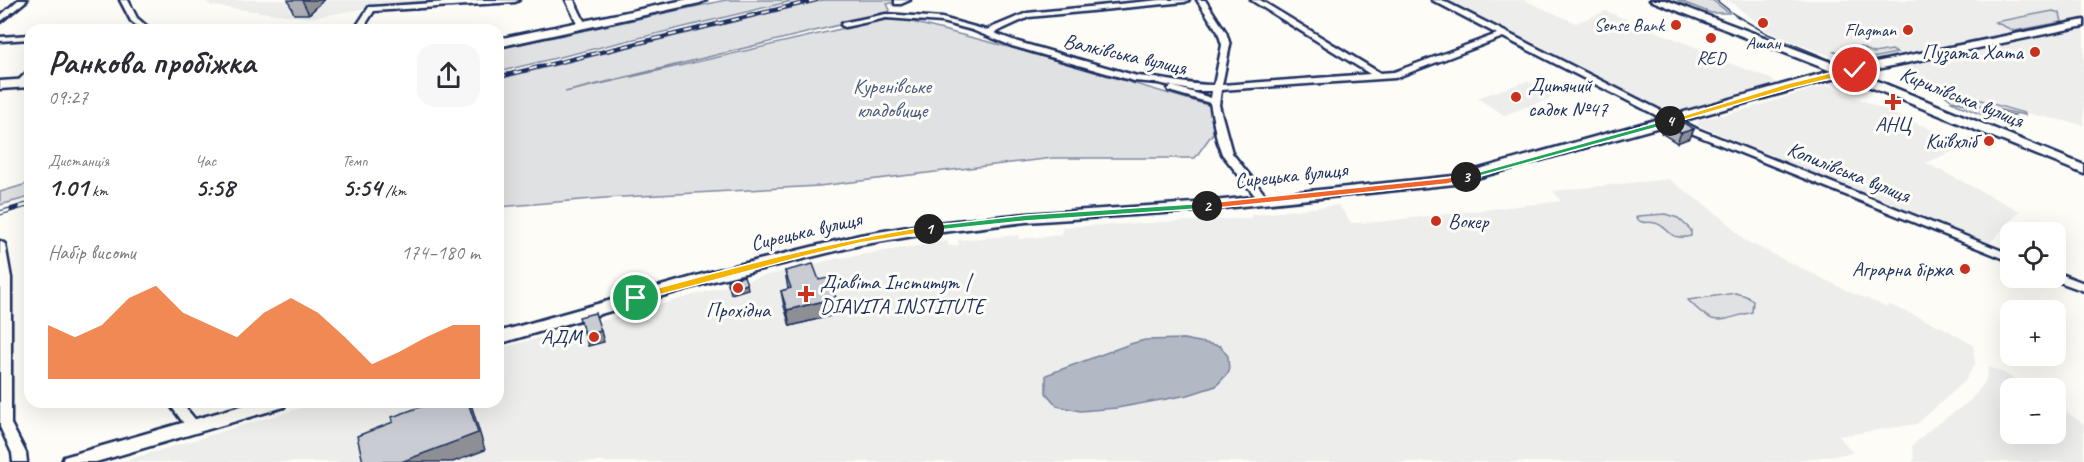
<!DOCTYPE html>
<html lang="uk">
<head>
<meta charset="utf-8">
<style>
	:root { --surface:#fff; --page:#f7f7f7; --text:#2b2b33; --muted:#7c7c81; --accent:#ea580c }
	body { margin:0; font-family:Caveat,sans-serif; background:var(--page); color:var(--text); height:100vh; display:flex; flex-direction:column; font-size:22px; white-space:nowrap }
	* { box-sizing:border-box; margin:0 }
	p { font-size:20px; color:var(--muted) }
	.icon { flex:none; width:33px; height:33px; fill:none; stroke:currentColor; stroke-width:2; stroke-linecap:round; stroke-linejoin:round }
	.map { position:relative; flex:1; overflow:hidden }
	.panel { position:absolute; left:24px; top:24px; width:480px; height:384px; display:flex; flex-direction:column; background:var(--surface); border-radius:18px; box-shadow:0 6px 24px #0002 }
	.panel>* { flex:none }
	.tools { position:absolute; left:2000px; top:222px; display:grid; gap:12px }
	.tools a { display:grid; place-items:center; width:66px; height:66px; border-radius:12px; background:var(--surface); box-shadow:0 6px 24px #0002; font-size:30px }
	.pin { position:absolute; display:grid; place-items:center; width:51px; height:51px; color:#fff; margin:-26px; border:3px solid #fff; border-radius:50%; box-shadow:0 2px 6px #0007 }
	.km { position:absolute; width:30px; height:30px; margin:-15px; border-radius:50%; background:#222; color:#fff; font-size:16px; line-height:30px; text-align:center }
	.round { display:grid; place-items:center; flex:none; width:63px; height:63px; border-radius:18px; background:var(--page) }
	.headline { display:flex; align-items:center; justify-content:space-between; height:102px; padding:0 24px }
	h1 { font-size:33px; font-weight:700; line-height:45px }
	.metrics { display:grid; grid-template-columns:repeat(3,1fr); gap:9px; height:102px; padding:6px 24px }
	.metrics div { display:grid; align-content:center }
	.metrics b { font-size:26px; font-weight:700 }
	.metrics small { font-size:16px; font-weight:400 }
	.metrics p { font-size:16px }
	.chart { height:168px; padding:12px 24px }
	.chart p { display:flex; justify-content:space-between }
	.chart svg { width:100%; height:108px; margin-top:6px; fill:var(--accent); opacity:.7 }
	.map>svg:first-child { display:block }
	.built { fill:#edeeec }
	.green { fill:#e0e1e3; stroke:#7e88a0; stroke-width:1.5 }
	.water { fill:#b3b8c5; stroke:#76819c; stroke-width:1.5 }
	.lines { fill:none; stroke-linecap:round; stroke-linejoin:round }
	.street-casing { stroke:#1b2f5e; stroke-width:5 }
	.secondary-casing { stroke:#1b2f5e; stroke-width:5 }
	.street { fill:#fdfcf7; fill-rule:evenodd }
	.secondary { fill:#fdfcf7; fill-rule:evenodd }
	.tram { stroke:#1b2f5e; stroke-width:1.5 }
	.rail-far1-casing { stroke:#1b2f5e; stroke-width:4.5 }
	.rail-casing { stroke:#1b2f5e; stroke-width:5 }
	.rail-far1 { stroke:#fdfcf7; stroke-width:2; stroke-dasharray:8; stroke-linecap:butt }
	.rail { stroke:#fdfcf7; stroke-width:3; stroke-dasharray:10; stroke-linecap:butt }
	.wall { fill:#adafb5; stroke:#1b2f5e; stroke-width:1.5 }
	.shaded-wall { fill:#8d8f94; stroke:#1b2f5e; stroke-width:1.5 }
	.building { fill:#c9ccd3; stroke:#1b2f5e; stroke-width:1.5 }
	.split-1 { fill:#f5b400; stroke:#fff; stroke-width:1.5 }
	.split-2 { fill:#22a559; stroke:#fff; stroke-width:1.5 }
	.split-3 { fill:#f0652b; stroke:#fff; stroke-width:1.5 }
	.split-4 { fill:#22a559; stroke:#fff; stroke-width:1.5 }
	.split-5 { fill:#f5b400; stroke:#fff; stroke-width:1.5 }
	.poi-dot { fill:#c8321e; stroke:#fdfcf7; stroke-width:2 }
	.labels { text-anchor:middle; dominant-baseline:central; stroke-width:6; stroke-linejoin:round; paint-order:stroke }
	.far-poi-label { font-size:18px; fill:#1b2f5e; stroke:#fdfcf7; text-anchor:end }
	.poi-label { font-size:21px; fill:#1b2f5e; stroke:#fdfcf7; text-anchor:end }
	.street-label { font-size:21px; fill:#1b2f5e; stroke:#fdfcf7 }
	.park-label { font-size:21px; fill:#4c5c7f; stroke:#fdfcf7 }
</style>
</head>
<body>
<div class="map">
<svg width="2084" height="462" viewBox="0 0 2084 462">
	<rect width="100%" height="100%" fill="#fdfcf7"/>
	<filter id="ink" filterUnits="userSpaceOnUse"><feTurbulence type="fractalNoise" baseFrequency=".0167" numOctaves="2"/><feDisplacementMap in="SourceGraphic" scale="12" xChannelSelector="R" yChannelSelector="G"/><feConvolveMatrix kernelMatrix="1 2 1 2 8 2 1 2 1" color-interpolation-filters="sRGB"/></filter>
	<g filter="url(#ink)">
		<g class="built">
			<polygon points="211,0 461,0 369,8 309,18 212,6 207,3"/>
			<polygon points="1441,0 1524,0 1576,23 1606,11 1705,51 1709,50 1722,55 1717,59 1762,75 1778,83 1670,115 1586,70"/>
			<polygon points="1728,0 2084,0 2084,22 1855,66 1769,32"/>
			<polygon points="2084,29 2084,125 2006,109 1963,92 1930,83 1902,65"/>
			<polygon points="1527,81 1554,97 1504,115 1477,98"/>
			<polygon points="1826,85 1968,145 1926,163 2020,211 1988,245 1697,125 1698,120 1740,111"/>
			<polygon points="1669,179 1724,219 1744,240 1850,292 1887,307 1890,305 1942,327 1973,345 1975,364 1965,381 1917,424 1839,436 1853,453 1782,462 120,462 321,402 498,402 498,349 759,277 835,259 947,241 949,246 959,245 958,240 1018,235 1019,239 1062,235 1062,227 1251,218 1251,215 1268,213 1339,205 1351,223 1377,222 1561,201 1553,191"/>
			<polygon points="1989,367 2004,373 2029,388 2010,388 2010,434 2055,434 2055,405 2084,424 2084,462 1912,462 1914,459 1912,446 1928,431 1970,401 1985,382"/>
		</g>
		<g class="green">
			<polygon points="726,0 796,0 498,72 498,49"/>
			<polygon points="823,0 903,0 887,4 890,10 888,13 565,92 893,17 1016,49 1211,106 1213,133 1195,158 1053,158 819,186 605,198 498,207 498,79"/>
			<polygon points="1677,0 1712,0 1729,13 1711,13"/>
			<polygon points="2053,11 2060,13 2062,22 2014,31 1995,22"/>
			<polygon points="1860,47 1874,53 1892,50 1897,53 1857,61 1834,52"/>
			<path d="M1930,83c32,9 63,23 95,30v2l-74,-15z"/>
			<polygon points="1953,101 2015,115 1999,122 1951,102"/>
			<polygon points="30,183 30,197 0,205 0,192"/>
			<path d="M1665,214l13,4 13,12v6c-23,6 -22,-10 -36,-13 -9,-2 -12,2 -19,-5l2,-2z"/>
			<path d="M1735,293l11,3 7,5 -1,11c-35,9 -37,16 -64,-12z"/>
		</g>
		<polygon class="water" points="1184,339 1220,346 1228,356 1229,372 1216,386 1188,395 1117,408 1080,411 1057,406 1046,393 1046,375 1130,344 1145,340"/>
		<g class="lines">
			<g class="street-casing">
				<g id="street">
					<polygon points="18,0 27,0 0,22 0,16"/>
					<polygon points="120,0 128,0 137,18 151,30 142,30 131,21"/>
					<polygon points="478,0 519,0 515,2 374,11 362,30 354,30 369,7 372,7"/>
					<polygon points="566,0 574,0 586,25 585,27 579,27"/>
					<polygon points="895,0 910,0 901,4 895,4"/>
					<path d="M1160,0h29l-4,2 -156,15 -35,16 24,9 119,34c26,2 51,9 77,9l8,-40 -4,-13 -21,-32h8l21,32 4,13 -8,40 148,-11 -119,-74h9l120,73 14,-1 103,-38 -65,-34h10l255,129 313,125v7l-319,-128 -188,-96 -108,41 -174,12 -2,15 13,48 37,47 -5,3 -4,-1 -38,-48 -5,-14 -7,-37 -41,-12 -1,-2 4,-3 39,12 1,-7h-17l-37,-8 -24,-2 -122,-35 -40,-16 -30,-8 -56,-4 -41,9 -4,-2 1,-2 44,-9 56,4 44,12 41,-17z"/>
					<polygon points="30,35 30,39 0,41 0,37"/>
					<polygon points="30,71 30,79 23,86 17,86 17,82 27,72"/>
					<polygon points="0,241 5,244 11,278 11,424 26,453 27,462 13,462 12,453 0,427"/>
					<polygon points="2055,272 2084,283 2084,291 2051,279 2055,278"/>
					<polygon points="168,402 181,402 198,423 199,426 198,429 193,431 188,429"/>
				</g>
			</g>
			<g class="secondary-casing">
				<g id="secondary">
					<polygon points="684,0 706,0 700,3 498,47 498,39"/>
					<polygon points="1650,0 1666,0 1846,68 2084,20 2084,26 1858,73 2084,165 2084,174 1843,76 1455,184 1194,211 1026,222 926,234 860,245 717,280 498,344 498,332 714,271 860,235 926,224 1026,214 1194,203 1454,176 1831,71"/>
					<polygon points="30,79 30,87 0,89 0,81"/>
					<polygon points="255,402 287,402 284,407 96,462 62,462 64,457 71,455"/>
				</g>
			</g>
			<use href="#street" class="street"/>
			<use href="#secondary" class="secondary"/>
			<polyline class="tram" points="1716,0 1735,15 1768,34 2084,164"/>
			<g class="rail-far1-casing">
				<polyline id="rail-far1" points="498,77 816,0"/>
			</g>
			<g class="rail-casing">
				<polyline id="rail" points="0,213 30,204"/>
			</g>
			<use href="#rail-far1" class="rail-far1"/>
			<use href="#rail" class="rail"/>
		</g>
		<g class="wall">
			<polygon points="288,0 324,0 309,14 294,14"/>
			<polygon points="1665,123 1694,129 1690,138 1677,143 1661,133"/>
			<polygon points="785,271 819,280 836,298 838,314 790,326 784,306 781,291 788,289"/>
		</g>
		<g class="shaded-wall">
			<polygon points="302,0 324,0 309,14"/>
			<polygon points="1694,129 1690,138 1677,143 1681,133"/>
			<polygon points="747,284 748,289 731,294 730,289"/>
			<polygon points="836,298 838,314 790,326 787,310"/>
			<polygon points="601,331 604,342 588,346 585,335"/>
			<polygon points="468,402 469,402 472,407 485,450 453,462 401,462"/>
		</g>
		<g class="building">
			<polygon points="1677,119 1694,129 1681,133 1665,123"/>
			<polygon points="813,264 819,280 828,278 836,298 787,310 781,291 791,288 785,271"/>
			<polygon points="744,276 747,284 730,289 727,281"/>
			<polygon points="595,313 601,331 585,335 579,317"/>
			<polygon points="434,402 468,402 478,433 401,462 363,462 357,436 393,422 392,417"/>
		</g>
	</g>
	<path class="split-1" d="M929,226h3v5l-72,12 -55,13 -169,45 -6,-3 2,-3c98,-27 196,-53 297,-69z"/>
	<polygon class="split-2" points="1207,203 1211,204 1211,208 1026,221 929,231 924,229 929,226 1026,215"/>
	<polygon class="split-3" points="1466,174 1470,177 1469,179 1447,184 1207,209 1202,206 1207,203 1447,178"/>
	<polygon class="split-4" points="1670,119 1674,121 1673,123 1469,179 1461,177"/>
	<polygon class="split-5" points="1855,67 1858,68 1858,72 1792,88 1673,123 1666,121 1786,84"/>
	<g class="poi-dot">
		<circle cx="1763" cy="23" r="6"/>
		<circle cx="1676" cy="25" r="6"/>
		<circle cx="1908" cy="30" r="6"/>
		<circle cx="1711" cy="38" r="6"/>
		<circle cx="2035" cy="52" r="6"/>
		<circle cx="1516" cy="97" r="6"/>
		<path d="M1890 93h6v6h6v6h-6v6h-6v-6h-6v-6h6z"/>
		<circle cx="1989" cy="141" r="6"/>
		<circle cx="1436" cy="221" r="6"/>
		<circle cx="1965" cy="269" r="6"/>
		<circle cx="738" cy="288" r="6"/>
		<path d="M803 285h6v6h6v6h-6v6h-6v-6h-6v-6h6z"/>
		<circle cx="594" cy="337" r="6"/>
	</g>
	<g class="labels">
		<g class="far-poi-label">
			<text x="1664" y="25">Sense Bank</text>
			<text x="1896" y="30">Flagman</text>
			<text x="1763" y="43" text-anchor="middle">Ашан</text>
			<text x="1711" y="58" text-anchor="middle">RED</text>
		</g>
		<g class="poi-label">
			<text x="2023" y="52">Пузата Хата</text>
			<text x="1528" y="85" text-anchor="start">Дитячий<tspan x="1528" dy="24">садок №47</tspan></text>
			<text x="1893" y="124" text-anchor="middle">АНЦ</text>
			<text x="1977" y="141">Київхліб</text>
			<text x="1448" y="221" text-anchor="start">Вокер</text>
			<text x="1953" y="269">Аграрна біржа</text>
			<text x="820" y="282" text-anchor="start">Діавіта Інститут |<tspan x="820" dy="24">DIAVITA INSTITUTE</tspan></text>
			<text x="738" y="310" text-anchor="middle">Прохідна</text>
			<text x="582" y="337">АДМ</text>
		</g>
		<g class="street-label">
			<text transform="translate(1125 54) rotate(13)">Валківська вулиця</text>
			<text transform="translate(1962 97) rotate(22)">Кирилівська вулиця</text>
			<text transform="translate(1849 172) rotate(22)">Копилівська вулиця</text>
			<text transform="translate(1291 175) rotate(-6)">Сирецька вулиця</text>
			<text transform="translate(806 231) rotate(-13)">Сирецька вулиця</text>
		</g>
		<g class="park-label">
			<text x="892" y="86">Куренівське<tspan x="892" dy="24">кладовище</tspan></text>
		</g>
	</g>
</svg>
<div class="tools">
<a><svg class="icon" aria-label="locate" viewBox="0 0 24 24"><circle cx="12" cy="12" r="6"/><path d="M12 2v4M12 18v4M2 12h4M18 12h4"/></svg></a>
<a>+</a>
<a>−</a>
</div>
<div class="pin" style="left:636px;top:298px;background:#1e9e55"><svg class="icon" aria-label="arrive" viewBox="0 0 24 24"><path d="M6 21V4h12l-3 4 3 4H6"/></svg></div>
<div class="pin" style="left:1855px;top:70px;background:#d93025"><svg class="icon" aria-label="check" viewBox="0 0 24 24"><path d="M5 12l5 5 9-10"/></svg></div>
<b class="km" style="left:929px;top:229px">1</b>
<b class="km" style="left:1207px;top:206px">2</b>
<b class="km" style="left:1466px;top:177px">3</b>
<b class="km" style="left:1670px;top:121px">4</b>
<section class="panel">
<div class="headline"><div><h1>Ранкова пробіжка</h1><p>09:27</p></div><a class="round"><svg class="icon" aria-label="share" viewBox="0 0 24 24"><path d="M12 15V3M7 8l5-5 5 5M5 13v7h14v-7"/></svg></a></div>
<div class="metrics">
<div><p>Дистанція</p><b>1.01<small> km</small></b></div>
<div><p>Час</p><b>5:58</b></div>
<div><p>Темп</p><b>5:54<small> /km</small></b></div>
</div>
<div class="chart"><p><span>Набір висоти</span>174–180 m</p>
<svg viewBox="0 0 160 44" preserveAspectRatio="none"><path d="M0 44V22L10 27L20 22L30 11L40 6L50 17L60 22L70 27L80 17L90 11L100 17L110 27L120 38L130 33L140 27L150 22L160 22V44z"/></svg>
</div>
</section>
</div>
</body>
</html>
